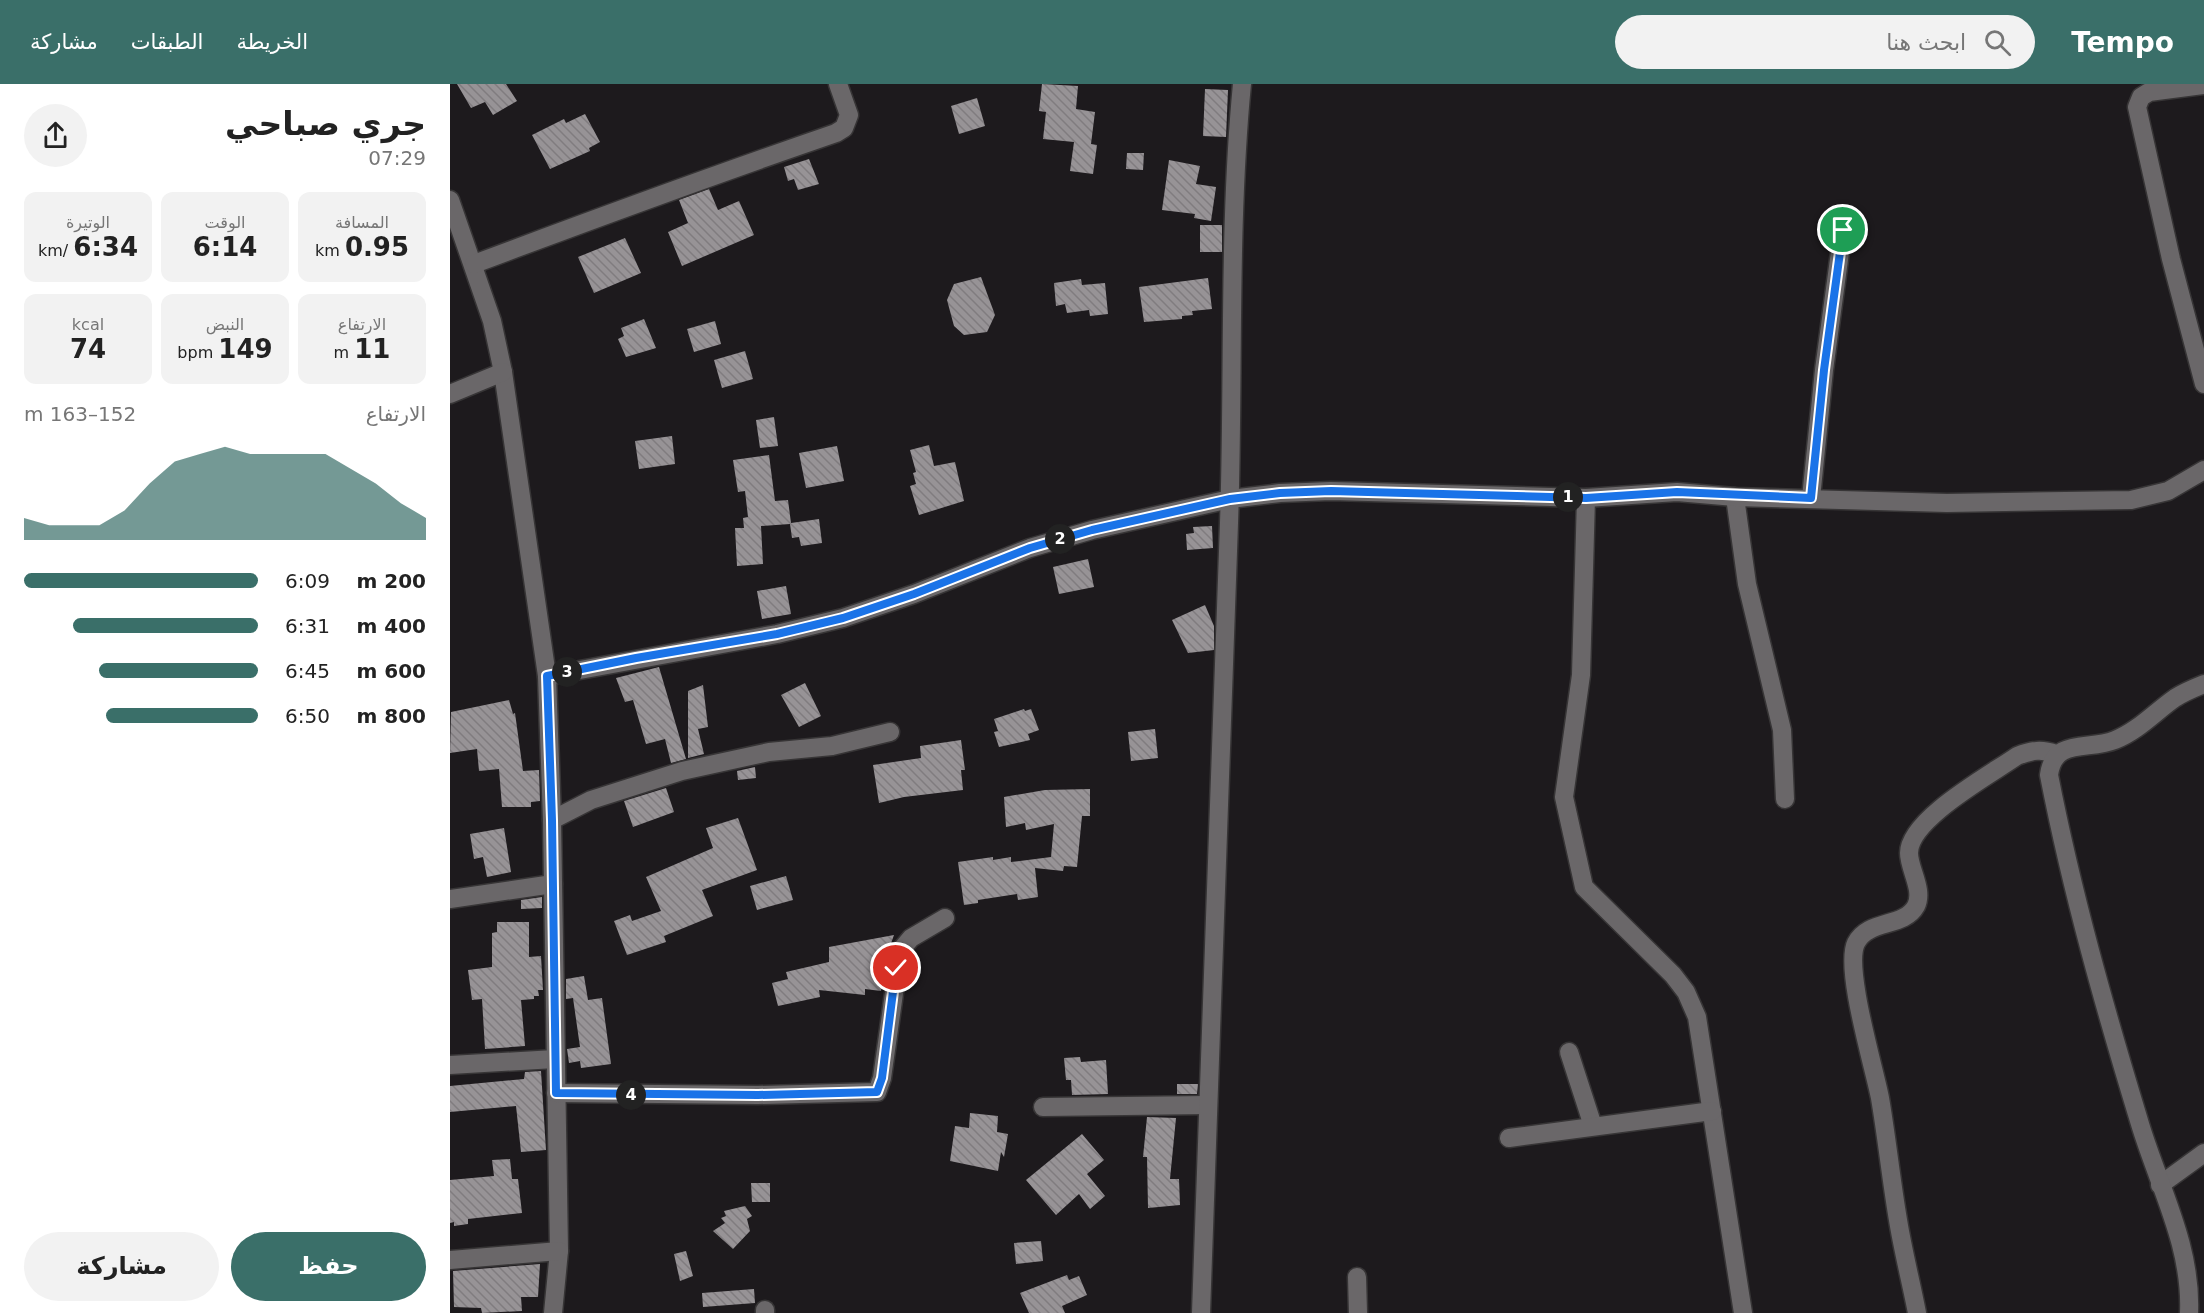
<!DOCTYPE html>
<html lang="ar">
<head>
<meta charset="utf-8">
<style>
	:root { --surface:#fff; --page:#f2f2f2; --text:#222; --muted:#767676; --accent:#3a6f69 }
	body { margin:0; font-family:"DejaVu Sans","Noto Sans Arabic",sans-serif; background:var(--page); color:var(--text); direction:rtl; height:100vh; display:flex; flex-direction:column; font-size:22px; white-space:nowrap }
	* { box-sizing:border-box; margin:0 }
	p { font-size:20px; color:var(--muted) }
	.icon { flex:none; width:33px; height:33px; fill:none; stroke:currentColor; stroke-width:2; stroke-linecap:round; stroke-linejoin:round }
	.map { position:relative; flex:1; overflow:hidden; direction:ltr }
	.side { display:flex; flex-direction:column; background:var(--surface); width:450px }
	.side>* { flex:none }
	.pin { position:absolute; display:grid; place-items:center; width:51px; height:51px; color:#fff; margin:-26px; border:3px solid #fff; border-radius:50%; box-shadow:0 2px 6px #0007 }
	.km { position:absolute; width:30px; height:30px; margin:-15px; border-radius:50%; background:#222; color:#fff; font-size:16px; line-height:30px; text-align:center }
	.round { display:grid; place-items:center; flex:none; width:63px; height:63px; border-radius:32px; background:var(--page) }
	.head { display:flex; align-items:center; justify-content:space-between; height:102px; padding:0 24px }
	h1 { font-size:33px; font-weight:600; line-height:45px }
	.metrics { display:grid; grid-template-columns:repeat(3,1fr); gap:9px; height:102px; padding:6px 24px }
	.metrics div { display:grid; align-content:center; border-radius:12px; background:var(--page); text-align:center }
	.metrics b { font-size:26px; font-weight:600 }
	.metrics small { font-size:16px; font-weight:400 }
	.metrics p { font-size:16px }
	.chart { height:168px; padding:12px 24px }
	.chart p { display:flex; justify-content:space-between }
	.chart svg { width:100%; height:108px; margin-top:6px; fill:var(--accent); opacity:.7 }
	.button { display:flex; gap:12px; margin-top:auto; padding:12px 24px }
	.button a { flex:1; height:69px; border-radius:36px; background:var(--accent); color:#fff; font-size:24px; font-weight:600; line-height:69px; text-align:center }
	.button a+a { background:var(--page); color:var(--text) }
	ul { padding:0 24px; list-style:none; font-size:20px }
	li { display:grid; grid-template-columns:96px 72px 1fr; align-items:center; height:45px }
	li i { height:15px; border-radius:8px; background:var(--accent) }
	header { display:flex; align-items:center; gap:36px; box-sizing:border-box; height:84px; padding:0 30px; background:var(--accent); color:#fff }
	header strong { font-size:28px }
	nav { display:flex; gap:33px; margin-inline-start:auto; font-size:21px }
	.search { width:420px; height:54px; background:var(--page); display:flex; align-items:center; gap:15px; box-sizing:border-box; padding:0 21px; border-radius:33px; color:var(--muted); font-size:22px }
	main { display:flex; flex:1; min-height:0 }
	.map>svg:first-child { display:block }
	.building { fill:url(#building-back-hatch) }
	.lines { fill:none; stroke-linecap:round; stroke-linejoin:round }
	.minor-casing { stroke:#373536; stroke-width:21 }
	.minor { stroke:#6a6769; stroke-width:18 }
	.route-casing { stroke:#fff; stroke-width:12 }
	.route { stroke:#1a73e8; stroke-width:8 }
</style>
</head>
<body>
<header>
<strong>Tempo</strong>
<div class="search"><svg class="icon" aria-label="search" viewBox="0 0 24 24"><circle cx="10" cy="10" r="6"/><path d="M15 15l6 6"/></svg>ابحث هنا</div>
<nav><a>الخريطة</a><a>الطبقات</a><a>مشاركة</a></nav>
</header>
<main>
<div class="map">
<svg width="1754" height="1229" viewBox="0 0 1754 1229">
	<defs>
		<pattern id="building-back-hatch" width="6" height="6" patternUnits="userSpaceOnUse" patternTransform="scale(1.5)"><rect width="6" height="6" fill="#979396"/><path d="M-1 5l2 2M0 0l6 6M5-1l2 2" fill="none" stroke="#807c7f"/></pattern>
	</defs>
	<rect width="100%" height="100%" fill="#1d1a1d"/>
	<g class="building">
		<polygon points="7,0 56,0 67,17 43,31 35,18 21,24"/>
		<polygon points="592,0 628,2 626,25 645,28 641,60 647,61 643,90 620,87 624,58 593,55 596,28 589,27"/>
		<polygon points="755,5 778,6 776,53 753,52"/>
		<polygon points="527,14 535,42 509,50 501,22"/>
		<polygon points="135,30 150,58 139,64 140,67 100,85 82,51 114,35 116,39"/>
		<polygon points="677,69 694,69 693,86 676,85"/>
		<polygon points="359,75 369,100 348,106 344,95 338,97 334,83"/>
		<polygon points="719,76 750,82 746,100 766,103 761,137 744,134 745,130 712,126"/>
		<polygon points="259,105 268,126 289,117 304,151 232,182 218,148 238,139 229,116"/>
		<rect x="750" y="141" width="22" height="27"/>
		<polygon points="175,154 191,189 144,209 128,173"/>
		<polygon points="531,193 545,231 537,248 514,251 504,242 497,216 504,200"/>
		<polygon points="758,194 762,225 742,227 743,231 732,232 732,235 694,238 689,203"/>
		<polygon points="631,195 632,201 655,199 658,230 640,232 639,226 617,229 615,220 606,222 604,199"/>
		<polygon points="194,235 206,264 176,273 168,255 174,252 171,244"/>
		<polygon points="265,237 271,260 244,268 237,245"/>
		<polygon points="295,267 303,295 272,304 264,276"/>
		<polygon points="324,333 328,362 310,364 306,336"/>
		<polygon points="222,352 225,380 189,385 185,357"/>
		<polygon points="479,361 484,382 505,378 514,417 469,431 460,402 466,400 463,389 466,388 460,366"/>
		<polygon points="387,362 394,397 356,404 349,369"/>
		<polygon points="319,371 325,417 338,416 341,439 369,435 372,459 351,462 349,453 342,454 340,440 311,442 313,480 287,482 285,444 294,444 293,434 298,433 295,407 288,408 283,376"/>
		<polygon points="762,442 763,464 737,466 736,450 744,449 743,443"/>
		<polygon points="638,475 644,503 609,510 603,483"/>
		<polygon points="336,502 341,530 312,535 307,507"/>
		<polygon points="755,521 764,542 764,566 738,569 722,536"/>
		<polygon points="209,583 236,675 221,679 215,655 196,660 183,616 175,618 166,594"/>
		<polygon points="355,599 371,632 349,643 331,611"/>
		<polygon points="253,601 258,643 248,645 254,670 238,674 238,607"/>
		<polygon points="59,616 63,630 65,629 73,687 89,686 90,717 81,718 81,723 52,723 49,685 29,687 27,665 0,669 1,628"/>
		<polygon points="574,625 575,627 581,625 589,646 578,650 580,656 549,663 544,648 548,647 544,635"/>
		<polygon points="705,645 708,674 681,677 678,648"/>
		<polygon points="511,656 515,686 511,686 513,706 454,713 429,719 423,681 471,674 470,662"/>
		<polygon points="305,683 306,694 288,696 287,687"/>
		<polygon points="216,704 224,728 183,743 174,717"/>
		<polygon points="640,705 640,732 632,732 627,783 614,782 613,787 585,784 588,813 568,816 567,810 528,816 528,819 514,821 508,778 543,773 543,776 561,773 561,778 601,773 604,740 576,746 575,739 556,743 554,713 595,706"/>
		<polygon points="288,734 307,786 252,806 263,832 214,852 216,858 177,871 164,837 180,831 182,837 211,827 196,793 263,764 256,744"/>
		<polygon points="54,744 61,788 37,793 33,773 24,775 20,750"/>
		<polygon points="336,792 343,816 307,826 300,802"/>
		<polygon points="92,813 92,824 71,825 71,816"/>
		<polygon points="47,838 79,838 79,873 91,872 93,906 88,906 89,912 84,912 84,915 71,916 75,962 35,965 32,915 22,916 18,886 42,883 42,849 47,848"/>
		<polygon points="444,851 439,865 431,907 415,905 415,911 369,906 370,913 328,922 322,899 338,895 336,888 379,878 379,863"/>
		<polygon points="134,892 138,916 152,914 161,980 131,984 130,977 119,979 117,965 130,963 123,914 116,915 116,895"/>
		<polygon points="630,973 631,978 656,976 658,1010 622,1011 621,996 616,996 614,974"/>
		<polygon points="91,987 96,1066 71,1068 66,1022 0,1028 0,1002 74,995 75,988"/>
		<polygon points="727,1000 748,1000 747,1010 727,1010"/>
		<polygon points="520,1029 548,1032 547,1048 558,1050 554,1073 551,1068 548,1087 500,1077 505,1042 519,1044"/>
		<polygon points="697,1033 726,1034 720,1095 729,1095 730,1121 698,1124 697,1073 693,1073"/>
		<polygon points="632,1050 654,1076 637,1090 655,1112 640,1125 629,1110 606,1131 576,1096"/>
		<polygon points="60,1075 62,1095 68,1095 72,1129 18,1135 18,1140 4,1142 4,1138 0,1139 0,1096 44,1092 42,1076"/>
		<polygon points="301,1099 320,1099 320,1118 302,1118"/>
		<polygon points="295,1122 302,1132 297,1135 300,1147 283,1165 263,1147 275,1139 271,1134 276,1132 274,1127"/>
		<polygon points="591,1157 593,1177 566,1180 564,1159"/>
		<polygon points="236,1167 243,1192 230,1197 224,1170"/>
		<polygon points="90,1180 88,1213 71,1213 72,1227 32,1229 31,1224 4,1223 3,1187"/>
		<polygon points="617,1191 619,1196 629,1192 637,1211 612,1222 615,1229 579,1229 570,1209"/>
		<polygon points="304,1205 305,1219 253,1223 252,1209"/>
	</g>
	<g class="lines">
		<g class="minor-casing">
			<g id="minor">
				<polyline points="1754,1 1699,8 1691,13 1687,23 1721,175 1754,300"/>
				<polyline points="0,116 42,237 53,288 97,592 102,736 109,1167 103,1229"/>
				<path d="M24,180c120,-45 240,-89 362,-131l8,-5 5,-13 -11,-31"/>
				<polyline points="0,310 53,288"/>
				<polyline points="1285,413 1297,500 1332,646 1335,715"/>
				<polyline points="1136,414 1131,591 1114,713 1134,803 1223,891 1236,908 1247,933 1293,1229"/>
				<polyline points="1361,414 1374,286 1393,146"/>
				<polyline points="97,592 327,550 393,534 464,510 580,464 642,446 780,415 830,409 881,407 1136,414 1227,408 1285,413 1497,419 1681,416 1718,407 1754,386"/>
				<polyline points="102,736 141,716 232,687 319,668 382,662 440,648"/>
				<polyline points="0,815 103,800"/>
				<polyline points="1119,968 1143,1042"/>
				<polyline points="0,981 105,975"/>
				<polyline points="106,1009 308,1011 427,1008 432,994 450,867 461,854 495,834"/>
				<polyline points="593,1023 757,1021"/>
				<polyline points="1059,1054 1262,1027"/>
				<polyline points="1710,1101 1754,1069"/>
				<polyline points="0,1176 109,1167"/>
				<polyline points="907,1193 908,1229"/>
				<polyline points="315,1226 315,1229"/>
				<path d="M751,1229c8,-264 20,-527 28,-790 5,-146 -1,-294 13,-439"/>
				<path d="M1467,1229c-6,-31 -14,-62 -19,-93 -7,-41 -11,-81 -18,-122 -6,-31 -36,-130 -24,-155 12,-24 48,-15 60,-37 8,-16 -7,-37 -7,-53 0,-34 81,-78 108,-97 15,-6 25,-7 39,-2"/>
				<path d="M1739,1229c3,-67 -30,-126 -49,-189 -35,-115 -68,-231 -91,-349 5,-38 39,-24 66,-35 23,-9 40,-28 60,-42 9,-6 19,-10 29,-14"/>
			</g>
		</g>
		<use href="#minor" class="minor"/>
	</g>
	<g class="lines">
		<g class="route-casing">
			<polyline id="route" points="446,884 432,994 427,1008 308,1011 106,1009 102,736 97,592 186,574 327,550 393,534 464,510 580,464 642,446 780,415 830,409 881,407 1136,414 1227,408 1361,414 1374,286 1393,146"/>
		</g>
		<use href="#route" class="route"/>
	</g>
</svg>
<div class="pin" style="left:1393px;top:146px;background:#1e9e55"><svg class="icon" aria-label="arrive" viewBox="0 0 24 24"><path d="M6 21V4h12l-3 4 3 4H6"/></svg></div>
<div class="pin" style="left:446px;top:884px;background:#d93025"><svg class="icon" aria-label="check" viewBox="0 0 24 24"><path d="M5 12l5 5 9-10"/></svg></div>
<b class="km" style="left:1118px;top:413px">1</b>
<b class="km" style="left:610px;top:455px">2</b>
<b class="km" style="left:117px;top:588px">3</b>
<b class="km" style="left:181px;top:1011px">4</b>
</div>
<section class="side">
<div class="head"><div><h1>جري صباحي</h1><p>07:29</p></div><a class="round"><svg class="icon" aria-label="share" viewBox="0 0 24 24"><path d="M12 15V3M7 8l5-5 5 5M5 13v7h14v-7"/></svg></a></div>
<div class="metrics">
<div><p>المسافة</p><b>0.95<small> km</small></b></div>
<div><p>الوقت</p><b>6:14</b></div>
<div><p>الوتيرة</p><b>6:34<small> /km</small></b></div>
</div>
<div class="metrics">
<div><p>الارتفاع</p><b>11<small> m</small></b></div>
<div><p>النبض</p><b>149<small> bpm</small></b></div>
<div><p>kcal</p><b>74</b></div>
</div>
<div class="chart"><p><span>الارتفاع</span>152–163 m</p>
<svg viewBox="0 0 160 44" preserveAspectRatio="none"><path d="M0 44V35L10 38L20 38L30 38L40 32L50 21L60 12L70 9L80 6L90 9L100 9L110 9L120 9L130 15L140 21L150 29L160 35V44z"/></svg>
</div>
<ul>
<li><b>200 m</b>6:09<i style="width:100%"></i></li>
<li><b>400 m</b>6:31<i style="width:79%"></i></li>
<li><b>600 m</b>6:45<i style="width:68%"></i></li>
<li><b>800 m</b>6:50<i style="width:65%"></i></li>
</ul>
<div class="button"><a>حفظ</a><a>مشاركة</a></div>
</section>
</main>
</body>
</html>
